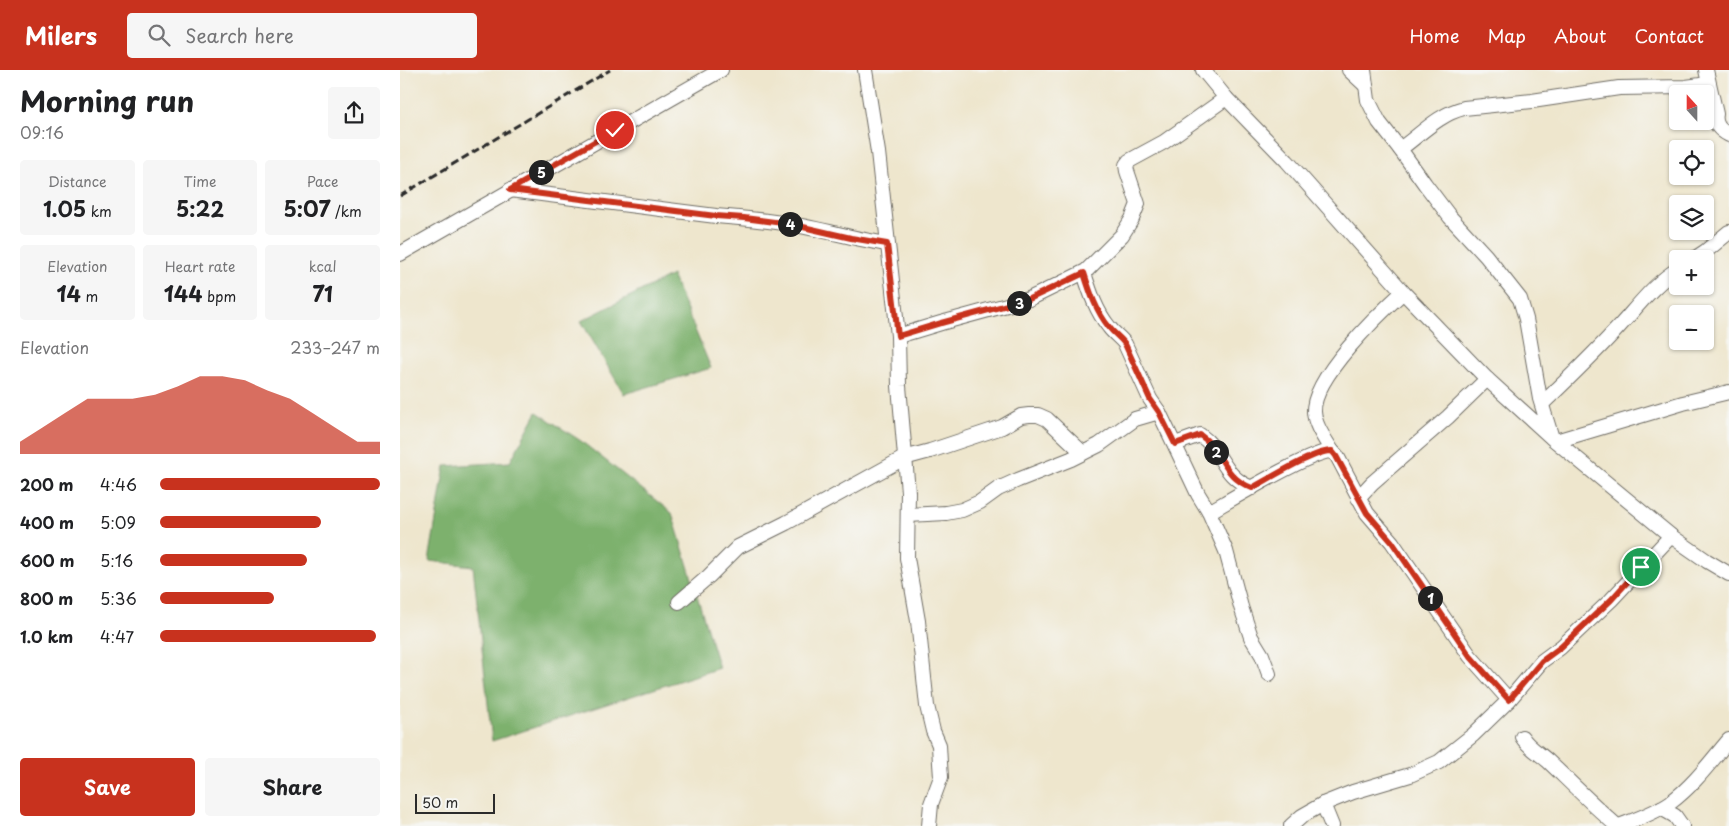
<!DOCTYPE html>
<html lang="en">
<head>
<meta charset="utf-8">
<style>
	:root { --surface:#fff; --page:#f6f6f6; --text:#202124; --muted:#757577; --accent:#c8321e }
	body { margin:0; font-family:"Playpen Sans",sans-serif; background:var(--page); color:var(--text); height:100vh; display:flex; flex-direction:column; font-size:19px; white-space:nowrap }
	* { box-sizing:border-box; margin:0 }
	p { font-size:16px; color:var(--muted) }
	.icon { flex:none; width:28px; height:28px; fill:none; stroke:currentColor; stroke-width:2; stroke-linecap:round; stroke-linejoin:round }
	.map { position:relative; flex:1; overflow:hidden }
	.sheet { display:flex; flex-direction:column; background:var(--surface); width:400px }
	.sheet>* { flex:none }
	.needle { width:32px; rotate:339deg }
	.controls { position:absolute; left:1269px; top:15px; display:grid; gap:10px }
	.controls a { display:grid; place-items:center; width:45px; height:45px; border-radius:5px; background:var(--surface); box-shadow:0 1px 4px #0004; font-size:25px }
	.scale { position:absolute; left:15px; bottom:12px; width:80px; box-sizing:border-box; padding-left:5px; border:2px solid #2b2b2b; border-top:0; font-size:14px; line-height:18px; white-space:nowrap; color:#2b2b2b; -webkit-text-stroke:4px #f6f6f2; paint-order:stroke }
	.pin { position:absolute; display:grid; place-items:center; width:42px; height:42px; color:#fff; margin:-21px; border:2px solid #fff; border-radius:50%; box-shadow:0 1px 5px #0007 }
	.km { position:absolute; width:25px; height:25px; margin:-12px; border-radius:50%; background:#222; color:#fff; font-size:14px; line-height:25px; text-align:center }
	.round { display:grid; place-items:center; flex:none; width:52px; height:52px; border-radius:5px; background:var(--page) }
	.summary { display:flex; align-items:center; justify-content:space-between; height:85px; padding:0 20px }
	h1 { font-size:28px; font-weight:700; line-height:38px }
	.stats { display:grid; grid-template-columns:repeat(3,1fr); gap:8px; height:85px; padding:5px 20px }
	.stats div { display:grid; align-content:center; border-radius:5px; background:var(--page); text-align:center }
	.stats b { font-size:21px; font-weight:700 }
	.stats small { font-size:14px; font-weight:400 }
	.stats p { font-size:14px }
	.chart { height:140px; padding:10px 20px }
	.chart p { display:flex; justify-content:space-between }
	.chart svg { width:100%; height:90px; margin-top:5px; fill:var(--accent); opacity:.7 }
	.primary-button { display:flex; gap:10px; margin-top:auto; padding:10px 20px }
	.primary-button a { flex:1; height:58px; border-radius:5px; background:var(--accent); color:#fff; font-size:20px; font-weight:700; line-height:58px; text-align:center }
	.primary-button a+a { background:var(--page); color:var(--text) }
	ul { padding:0 20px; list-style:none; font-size:16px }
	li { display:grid; grid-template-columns:80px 60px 1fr; align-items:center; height:38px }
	li i { height:12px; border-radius:6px; background:var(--accent) }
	header { display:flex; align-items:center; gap:30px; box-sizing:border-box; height:70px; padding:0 25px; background:var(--accent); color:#fff }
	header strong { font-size:24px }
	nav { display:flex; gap:28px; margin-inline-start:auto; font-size:18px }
	.search { width:350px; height:45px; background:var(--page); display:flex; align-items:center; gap:12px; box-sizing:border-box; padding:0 18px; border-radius:5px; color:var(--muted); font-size:19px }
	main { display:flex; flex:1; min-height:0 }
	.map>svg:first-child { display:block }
	.forest { fill:#7db16d; stroke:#546e4c }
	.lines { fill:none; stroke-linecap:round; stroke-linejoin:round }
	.minor-casing { stroke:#6f6c64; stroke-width:16 }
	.minor { stroke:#fff; stroke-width:14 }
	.rail { stroke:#2b2b2b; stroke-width:3; stroke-dasharray:8 4; stroke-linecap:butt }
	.route-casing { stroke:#fff; stroke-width:10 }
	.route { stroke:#c8321e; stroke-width:6 }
</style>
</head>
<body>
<header>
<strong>Milers</strong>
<div class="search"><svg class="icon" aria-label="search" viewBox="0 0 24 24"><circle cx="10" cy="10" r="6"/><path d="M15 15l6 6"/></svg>Search here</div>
<nav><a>Home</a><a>Map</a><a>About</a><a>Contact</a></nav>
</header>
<main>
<section class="sheet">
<div class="summary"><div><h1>Morning run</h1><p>09:16</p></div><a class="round"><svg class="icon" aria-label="share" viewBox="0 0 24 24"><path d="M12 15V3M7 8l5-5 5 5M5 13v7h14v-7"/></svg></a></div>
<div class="stats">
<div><p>Distance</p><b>1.05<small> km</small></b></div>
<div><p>Time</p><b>5:22</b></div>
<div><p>Pace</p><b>5:07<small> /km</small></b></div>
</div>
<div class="stats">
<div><p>Elevation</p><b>14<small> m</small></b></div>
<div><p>Heart rate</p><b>144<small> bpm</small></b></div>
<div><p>kcal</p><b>71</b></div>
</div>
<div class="chart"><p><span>Elevation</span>233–247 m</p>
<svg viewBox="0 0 160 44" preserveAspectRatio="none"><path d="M0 44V38L10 31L20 24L30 17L40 17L50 17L60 15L70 11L80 6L90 6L100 8L110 13L120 17L130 24L140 31L150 38L160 38V44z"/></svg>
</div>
<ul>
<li><b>200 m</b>4:46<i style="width:100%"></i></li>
<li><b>400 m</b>5:09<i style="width:73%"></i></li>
<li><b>600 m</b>5:16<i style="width:67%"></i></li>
<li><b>800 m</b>5:36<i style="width:52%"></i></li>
<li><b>1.0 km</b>4:47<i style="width:98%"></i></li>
</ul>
<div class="primary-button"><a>Save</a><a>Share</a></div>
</section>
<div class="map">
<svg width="1329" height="756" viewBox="0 0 1329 756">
	<rect width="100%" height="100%" fill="#f6f6f2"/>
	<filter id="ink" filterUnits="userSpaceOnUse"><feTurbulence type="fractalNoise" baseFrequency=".02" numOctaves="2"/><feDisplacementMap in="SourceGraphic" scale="10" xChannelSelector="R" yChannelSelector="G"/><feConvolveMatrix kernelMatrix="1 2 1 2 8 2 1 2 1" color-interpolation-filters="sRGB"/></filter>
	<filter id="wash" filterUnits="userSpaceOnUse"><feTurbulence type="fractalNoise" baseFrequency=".0096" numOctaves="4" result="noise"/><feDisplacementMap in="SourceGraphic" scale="20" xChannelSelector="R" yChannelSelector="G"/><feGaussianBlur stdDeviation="1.12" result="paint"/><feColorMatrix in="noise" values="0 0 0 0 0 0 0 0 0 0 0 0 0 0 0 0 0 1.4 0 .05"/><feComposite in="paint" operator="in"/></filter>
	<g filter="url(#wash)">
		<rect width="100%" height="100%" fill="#eee6cd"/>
		<g class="forest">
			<polygon points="272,205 311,298 224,324 181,251"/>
			<polygon points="137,342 181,371 272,443 319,598 92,671 73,496 29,491 45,396 110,392"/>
		</g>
	</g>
	<g filter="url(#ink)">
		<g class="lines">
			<g class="minor-casing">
				<g id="minor">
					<polyline points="465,0 478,82 498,266 499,316 508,422 507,488 518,551 527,636 533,661 539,675 540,693 541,707 531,734 529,756"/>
					<polyline points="803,0 826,28 887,91 1003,222 1087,309 1152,368 1271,466 1307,491 1329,504"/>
					<polyline points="949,0 965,15"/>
					<polyline points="964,0 968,30 979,52 1000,79 1025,114 1050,147 1086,186 1120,229 1126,249 1140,329 1152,368"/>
					<path d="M1306,0l10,44c-2,11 4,16 13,21"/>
					<path d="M1000,79c21,-15 39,-35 64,-41l68,-7 87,-13 67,-1 22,-3"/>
					<path d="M110,120l206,26c24,2 49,4 73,8 33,5 65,15 98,20"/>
					<polyline points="0,184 321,0"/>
					<polyline points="1294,189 1306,181 1329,162"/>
					<path d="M684,203c6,19 12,38 25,54 5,7 11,10 16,17l25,55 9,13 39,82 11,18 17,39 15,56 10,30 11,18 7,19"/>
					<polyline points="498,266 541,253 629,229 686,201 722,165 732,149 738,134 727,101 726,95 729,91 764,72 826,28"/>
					<path d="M1142,334c25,-24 50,-48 73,-73 20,-21 38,-47 63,-62"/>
					<polyline points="1156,371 1283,333 1329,322"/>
					<path d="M775,374l25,-9c24,17 21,41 52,53"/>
					<path d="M932,381c-7,-12 -17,-25 -18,-39 -2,-34 65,-98 89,-120"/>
					<polyline points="958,428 972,413 1048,347 1087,309"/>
					<path d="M809,442c21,-12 104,-62 123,-61l5,5 30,57 25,29 78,114 39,44"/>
					<polyline points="508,445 546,443 562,440 580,432 598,419 618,410 671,389 699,375 735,349 759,342"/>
					<polyline points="279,532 309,506 338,477 386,453 504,388 530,381 602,357 621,346 629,345 638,345 647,349 683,383"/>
					<path d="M1122,667c6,10 17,16 26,24 23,22 45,44 69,65"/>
					<polyline points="923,734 932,756"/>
					<polyline points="1261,738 1275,746 1282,756"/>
					<polyline points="891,756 902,746 923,734 953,722 1010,705 1039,692 1073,665 1109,630 1142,591 1161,577 1211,530 1271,466"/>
					<path d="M1219,756c18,-7 36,-13 52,-24 23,-17 40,-41 58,-62"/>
				</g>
			</g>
			<use href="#minor" class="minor"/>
			<polyline class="rail" points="0,126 210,0"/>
		</g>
	</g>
	<g class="lines" filter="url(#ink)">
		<g class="route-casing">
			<path id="route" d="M215,60l-105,60 206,26 28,2 46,6 61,14 36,6 11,92 43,-13 88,-24 55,-26c6,19 12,38 25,54 5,7 11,10 16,17l25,55 9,13 16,32 25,-9c24,16 21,41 52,53 17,-9 63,-38 80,-37l4,5 31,57 25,29 78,114 39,44 33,-39 19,-14 50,-47 30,-33"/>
		</g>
		<use href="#route" class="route"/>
	</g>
</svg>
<div class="controls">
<a><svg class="needle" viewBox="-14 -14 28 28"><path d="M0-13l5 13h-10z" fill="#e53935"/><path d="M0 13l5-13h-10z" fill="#757577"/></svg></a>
<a><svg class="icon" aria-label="locate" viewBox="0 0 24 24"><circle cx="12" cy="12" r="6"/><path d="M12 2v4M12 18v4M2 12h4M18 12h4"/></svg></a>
<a><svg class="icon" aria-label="layers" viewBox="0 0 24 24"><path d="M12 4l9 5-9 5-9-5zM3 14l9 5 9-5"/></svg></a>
<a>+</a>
<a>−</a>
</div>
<div class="scale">50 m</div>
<div class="pin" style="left:1241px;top:497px;background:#1e9e55"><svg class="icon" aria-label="arrive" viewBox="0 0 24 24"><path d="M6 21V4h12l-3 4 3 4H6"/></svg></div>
<div class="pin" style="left:215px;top:60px;background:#d93025"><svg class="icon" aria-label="check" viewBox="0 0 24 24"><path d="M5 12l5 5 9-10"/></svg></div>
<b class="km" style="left:1030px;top:528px">1</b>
<b class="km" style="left:816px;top:382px">2</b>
<b class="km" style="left:619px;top:233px">3</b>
<b class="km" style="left:390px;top:154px">4</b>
<b class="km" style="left:141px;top:102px">5</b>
</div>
</main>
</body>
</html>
